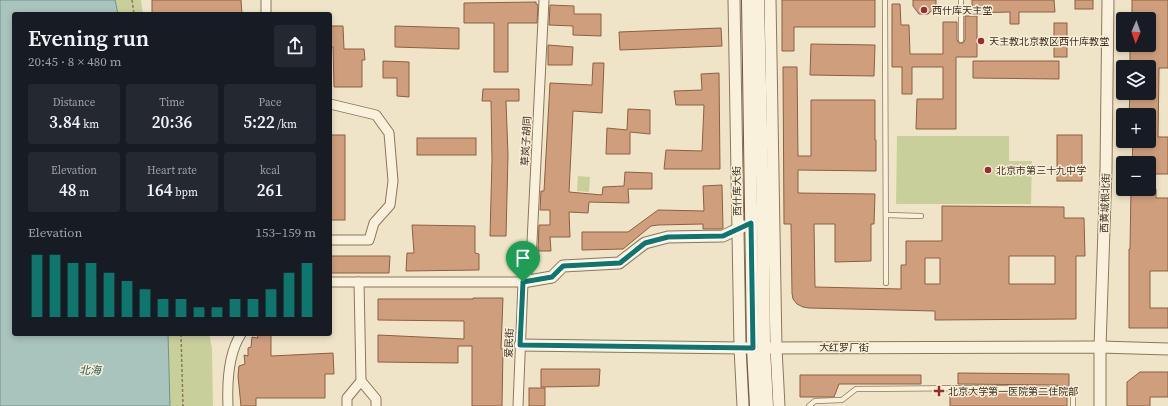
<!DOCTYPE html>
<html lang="en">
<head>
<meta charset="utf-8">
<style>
	:root { --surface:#171b24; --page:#242831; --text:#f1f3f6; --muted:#9ea1a6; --accent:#0f766e }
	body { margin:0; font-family:"Source Serif 4","Noto Sans SC",serif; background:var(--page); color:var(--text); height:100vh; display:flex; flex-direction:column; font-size:15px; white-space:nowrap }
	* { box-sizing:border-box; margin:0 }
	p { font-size:13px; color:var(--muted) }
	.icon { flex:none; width:22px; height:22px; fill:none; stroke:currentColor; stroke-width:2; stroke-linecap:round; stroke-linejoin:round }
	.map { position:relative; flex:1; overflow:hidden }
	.panel { position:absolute; left:12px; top:12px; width:320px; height:324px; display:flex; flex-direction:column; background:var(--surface); border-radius:4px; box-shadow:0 2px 6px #0003 }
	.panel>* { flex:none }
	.needle { width:26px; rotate:182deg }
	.tools { position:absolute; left:1116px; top:12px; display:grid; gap:8px }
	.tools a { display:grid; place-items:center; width:40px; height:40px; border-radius:4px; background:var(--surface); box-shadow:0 2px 6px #0003; font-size:20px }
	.pin { position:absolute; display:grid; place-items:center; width:34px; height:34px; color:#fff; margin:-41px -17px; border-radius:50% 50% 50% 0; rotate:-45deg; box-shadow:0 0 4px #0007 }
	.pin .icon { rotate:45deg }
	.round { display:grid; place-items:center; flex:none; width:42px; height:42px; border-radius:4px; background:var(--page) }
	.headline { display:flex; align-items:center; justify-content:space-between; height:68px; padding:0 16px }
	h1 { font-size:22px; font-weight:600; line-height:30px }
	.stats { display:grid; grid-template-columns:repeat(3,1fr); gap:6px; height:68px; padding:4px 16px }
	.stats div { display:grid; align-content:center; border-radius:4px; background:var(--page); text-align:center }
	.stats b { font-size:17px; font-weight:600 }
	.stats small { font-size:11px; font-weight:400 }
	.stats p { font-size:11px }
	.chart { height:112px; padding:8px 16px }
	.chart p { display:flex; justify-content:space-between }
	.chart svg { width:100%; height:72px; margin-top:4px; stroke:var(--accent); stroke-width:6 }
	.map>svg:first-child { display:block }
	.green { fill:#c9cf9b }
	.water { fill:#a9c4bc; stroke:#6f938a }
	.building { fill:#cf9f7d; stroke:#8d5f41; fill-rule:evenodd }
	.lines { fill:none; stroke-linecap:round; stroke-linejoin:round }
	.service-casing { stroke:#8d765c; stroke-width:6 }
	.minor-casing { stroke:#8d765c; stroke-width:11 }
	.tertiary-casing { stroke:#8d765c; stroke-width:13 }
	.secondary-casing { stroke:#6f573f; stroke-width:14 }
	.path { stroke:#8d765c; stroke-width:1.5; stroke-dasharray:3 2; stroke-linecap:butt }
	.service { stroke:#faf1dc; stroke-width:4.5 }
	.minor { stroke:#faf1dc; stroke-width:9 }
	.tertiary { stroke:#faf1dc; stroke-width:11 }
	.secondary { stroke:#faf1dc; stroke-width:12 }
	.route-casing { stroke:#fff; stroke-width:8 }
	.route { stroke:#0f766e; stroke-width:5 }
	.poi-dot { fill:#9e2a2b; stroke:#f7eed8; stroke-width:1.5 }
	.labels { text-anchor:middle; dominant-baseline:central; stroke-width:3; stroke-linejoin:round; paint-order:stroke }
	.poi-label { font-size:10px; fill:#3d2e20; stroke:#f7eed8; text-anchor:start }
	.street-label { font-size:10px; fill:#3d2e20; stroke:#f7eed8 }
	.water-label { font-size:11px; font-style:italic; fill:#2f5d5a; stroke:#f7eed8 }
</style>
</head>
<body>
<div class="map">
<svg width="1168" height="406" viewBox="0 0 1168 406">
	<rect width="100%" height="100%" fill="#f0e4c8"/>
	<g class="green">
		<polygon points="0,0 141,0 143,14 14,14 14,334 209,334 212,348 213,406 0,406"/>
		<polygon points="897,136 1009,136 1009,161 1032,161 1031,204 896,204"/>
		<polygon points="578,176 590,177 589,192 577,191"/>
	</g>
	<polygon class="water" points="0,0 115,0 118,14 14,14 14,334 168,334 170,406 0,406"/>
	<g class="building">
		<polygon points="152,0 241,0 242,14 152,14"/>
		<polygon points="782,0 875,0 875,27 794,27 794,51 782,51"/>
		<polygon points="913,0 936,0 936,7 928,14 919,14 913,6"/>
		<polygon points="972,0 1054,0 1055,12 1019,12 1019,24 1010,24 1010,12 972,13"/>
		<rect x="1075" y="0" width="18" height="9"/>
		<polygon points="1132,0 1168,0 1168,68 1159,68 1158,137 1168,137 1168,174 1149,174 1149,163 1132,163 1133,141 1149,141 1149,115 1129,115 1130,93 1149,93 1149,67 1130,67 1130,45 1149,45 1149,19 1132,19"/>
		<polygon points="536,2 536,4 538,5 537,23 508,23 508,72 494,72 494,23 464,23 464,3"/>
		<polygon points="892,4 900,4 901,25 909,25 910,54 943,54 943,22 957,22 957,40 959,43 963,43 965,40 965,16 977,16 977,57 956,57 956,129 916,129 917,99 943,99 943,67 912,67 912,94 902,94 902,67 892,67"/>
		<polygon points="550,5 574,6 574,14 601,14 601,36 573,35 573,26 549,25"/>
		<rect x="1054" y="23" width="13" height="34"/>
		<polygon points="330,26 343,26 344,49 364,49 365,60 362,60 362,87 334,87 333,47 330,47"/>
		<polygon points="395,26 459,28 459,49 395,47"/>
		<polygon points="721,28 722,46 620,50 619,32"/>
		<polygon points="811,44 875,45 874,76 810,75"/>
		<polygon points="548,45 573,47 572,65 548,65"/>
		<polygon points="383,61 409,62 409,97 397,96 397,78 383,78"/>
		<polygon points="973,61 1059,61 1059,79 973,78"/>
		<polygon points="593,63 604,63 602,113 573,111 569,192 602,195 603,187 624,186 625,172 652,173 652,189 628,189 629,203 589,202 588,213 569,212 570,237 550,237 551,251 538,251 539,225 550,225 550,210 540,210 541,191 544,191 550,83 592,85"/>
		<path d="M783,67h14l1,89h13v-56h64v40h1v31l-78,-1v23l77,1 -1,30h-3v37l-36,1v-38h-21l1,63 86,2v-24h5v-24h36v-35l122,1v11h20l1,38h-9v63l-141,1v-9l-126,-3 -6,-1 -6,-3 -4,-5 -1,-6 -1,-69h-7zM1009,256h46v28h-46zM925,258h15v26h-15z"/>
		<polygon points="719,73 720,169 664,169 666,150 702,151 704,105 676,105 674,91 702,90 701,74"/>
		<polygon points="483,89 519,89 519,101 506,101 508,155 506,236 490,236 492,160 491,101 482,101"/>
		<polygon points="628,109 650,110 650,134 630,132 630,154 606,154 607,128 627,130"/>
		<rect x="330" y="135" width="15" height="85"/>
		<rect x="1057" y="135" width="25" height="46"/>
		<rect x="417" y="138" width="59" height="17"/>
		<polygon points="722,185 723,228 721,229 703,229 703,224 658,225 651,226 623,249 582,250 582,232 628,232 658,210 704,211 703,186"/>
		<polygon points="1131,189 1156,189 1156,198 1168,198 1168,271 1150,271 1150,308 1168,308 1168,328 1129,328 1129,249 1130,249"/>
		<polygon points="412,225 475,226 475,253 479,254 479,270 406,271 407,253 414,253"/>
		<polygon points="330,256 390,256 389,273 330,273"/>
		<polygon points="473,298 503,298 501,349 503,349 502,406 472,406 472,346 458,346 458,363 378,362 378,335 464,339 464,321 378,320 378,299 473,299"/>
		<polygon points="257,334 271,334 271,356 333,353 334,374 325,374 325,398 256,398 256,406 241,406 238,376 239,366 245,364 244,355 248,356 248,348 251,347 252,337 258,338"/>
		<polygon points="541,369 600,369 599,386 541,387"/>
		<polygon points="1140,372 1168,372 1168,397 1150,397 1150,406 1127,406 1127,382"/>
		<polygon points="958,373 1069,374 1069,387 1055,385 958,384"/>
		<polygon points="800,375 921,375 921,384 839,384 834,397 800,397"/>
		<rect x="529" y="388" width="16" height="18"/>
		<polygon points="958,392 1055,393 1067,395 1067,406 950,406 950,394 958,394"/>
	</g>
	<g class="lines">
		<g class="service-casing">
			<g id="service">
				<polyline points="885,0 886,283"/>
				<polyline points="961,0 961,40"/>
				<polyline points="886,215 921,216"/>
				<polyline points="809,406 815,401 842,400 856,389 976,388 1055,389 1073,392 1073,406"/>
			</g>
		</g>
		<g class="minor-casing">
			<g id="minor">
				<polyline points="266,14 266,0"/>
				<polyline points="330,104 376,115 389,133 393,181 390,205 374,223 369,240 330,240"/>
				<polyline points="330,282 523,282"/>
				<polyline points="361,381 376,399 376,406"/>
				<path d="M228,406c-1,-23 0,-52 13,-72"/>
				<polyline points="347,406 347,398 361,381 359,282"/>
				<polyline points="518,406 523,282 531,262 544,0"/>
			</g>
		</g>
		<g class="tertiary-casing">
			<g id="tertiary">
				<polyline points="734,0 740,348 743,406"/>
				<polyline points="770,0 776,348 779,406"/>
				<polyline points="523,282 552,277 563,266 619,263 645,243 668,237 723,236 744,226"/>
				<polyline points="520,345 740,348 1100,347 1168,349"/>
				<polyline points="1100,406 1100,347 1106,170 1108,0"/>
			</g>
		</g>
		<g class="secondary-casing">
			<g id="secondary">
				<polyline points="748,0 753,348 756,406"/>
				<polyline points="758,0 763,215 764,348 767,406"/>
			</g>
		</g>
		<g class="path">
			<polyline points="132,0 134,14"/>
			<polyline points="181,334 183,406"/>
		</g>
		<use href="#service" class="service"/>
		<use href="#minor" class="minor"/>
		<use href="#tertiary" class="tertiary"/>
		<use href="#secondary" class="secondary"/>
	</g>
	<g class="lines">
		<g class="route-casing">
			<polygon id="route" points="751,223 753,348 520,345 523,282 552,277 563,266 620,263 645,243 668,237 723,236"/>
		</g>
		<use href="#route" class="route"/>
	</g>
	<g class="poi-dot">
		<circle cx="924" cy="10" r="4"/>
		<circle cx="981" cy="41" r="4"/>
		<circle cx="988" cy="170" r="4"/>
		<path d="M937 385h4v4h4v4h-4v4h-4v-4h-4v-4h4z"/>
	</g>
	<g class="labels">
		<g class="poi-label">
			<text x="932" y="10">西什库天主堂</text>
			<text x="989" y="41">天主教北京教区西什库教堂</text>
			<text x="996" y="170">北京市第三十九中学</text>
			<text x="948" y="391">北京大学第一医院第二住院部</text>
		</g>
		<g class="street-label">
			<text transform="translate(526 141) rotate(-87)">草岚子胡同</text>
			<text transform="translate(737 191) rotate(-91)">西什库大街</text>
			<text transform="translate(1105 203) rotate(-88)">西黄城根北街</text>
			<text transform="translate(509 343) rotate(-88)">爱民街</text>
			<text x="844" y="347">大红罗厂街</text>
		</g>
		<g class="water-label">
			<text x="90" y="370">北海</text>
		</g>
	</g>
</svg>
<div class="tools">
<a><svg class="needle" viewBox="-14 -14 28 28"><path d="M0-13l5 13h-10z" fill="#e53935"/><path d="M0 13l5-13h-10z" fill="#9ea1a6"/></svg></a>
<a><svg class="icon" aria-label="layers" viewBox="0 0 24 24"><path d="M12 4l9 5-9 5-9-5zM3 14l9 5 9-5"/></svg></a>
<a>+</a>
<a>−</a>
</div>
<div class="pin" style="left:523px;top:282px;background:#1e9e55"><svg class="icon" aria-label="arrive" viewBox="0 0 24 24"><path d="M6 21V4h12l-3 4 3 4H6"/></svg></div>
<section class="panel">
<div class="headline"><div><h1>Evening run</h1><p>20:45 · 8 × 480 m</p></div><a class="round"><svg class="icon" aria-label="share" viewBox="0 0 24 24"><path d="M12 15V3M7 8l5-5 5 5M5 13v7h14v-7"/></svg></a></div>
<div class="stats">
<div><p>Distance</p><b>3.84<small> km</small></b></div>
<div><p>Time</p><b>20:36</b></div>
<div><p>Pace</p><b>5:22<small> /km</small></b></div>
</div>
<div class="stats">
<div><p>Elevation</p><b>48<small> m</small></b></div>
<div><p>Heart rate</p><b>164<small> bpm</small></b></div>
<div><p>kcal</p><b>261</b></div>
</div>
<div class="chart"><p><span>Elevation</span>153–159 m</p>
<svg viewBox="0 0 160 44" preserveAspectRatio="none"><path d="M5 44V6M15 44V6M25 44V11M35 44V11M45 44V17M55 44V22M65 44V27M75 44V33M85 44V33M95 44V38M105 44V38M115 44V33M125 44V33M135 44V27M145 44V17M155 44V11"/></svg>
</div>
</section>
</div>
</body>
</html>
